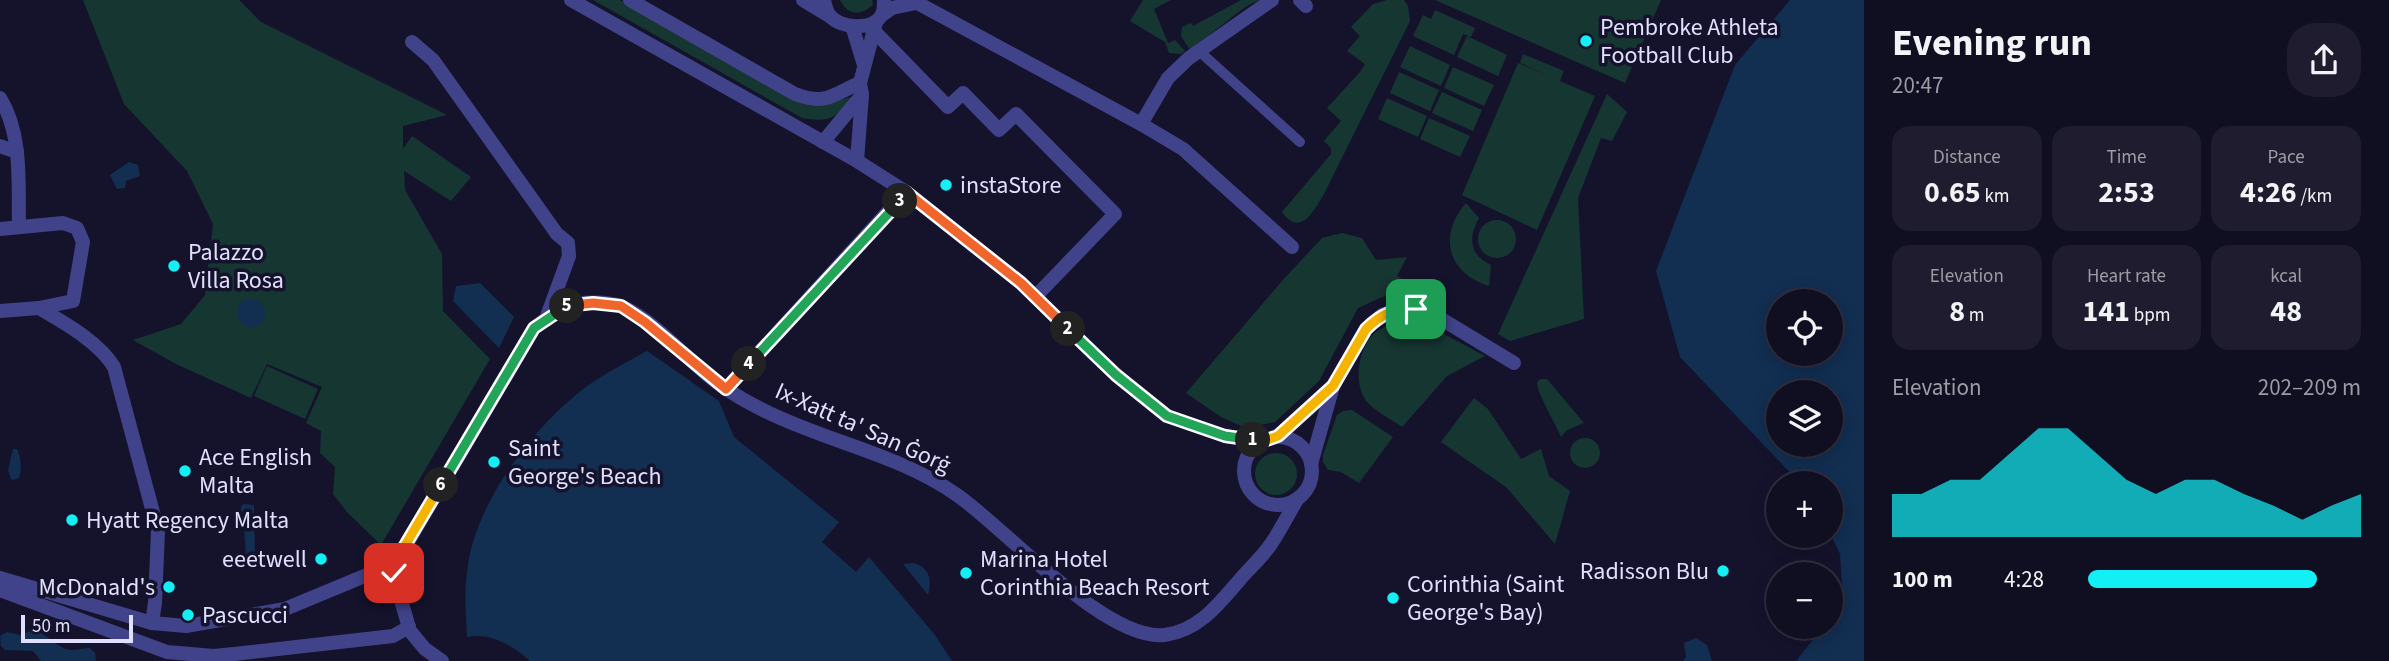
<!DOCTYPE html>
<html lang="en">
<head>
<meta charset="utf-8">
<style>
	:root { --surface:#100e21; --page:#1e1c2e; --text:#f1f3f6; --muted:#9c9ca5; --line:#302e3f; --accent:#13f0f5 }
	body { margin:0; font-family:"Source Sans 3",sans-serif; background:var(--page); color:var(--text); height:100vh; display:flex; flex-direction:column; font-size:26px; white-space:nowrap }
	* { box-sizing:border-box; margin:0 }
	p { font-size:23px; color:var(--muted) }
	.icon { flex:none; width:38px; height:38px; fill:none; stroke:currentColor; stroke-width:2; stroke-linecap:round; stroke-linejoin:round }
	.map { position:relative; flex:1; overflow:hidden }
	.panel { display:flex; flex-direction:column; background:var(--surface); width:525px }
	.panel>* { flex:none }
	.controls { position:absolute; left:1766px; top:289px; display:grid; gap:14px }
	.controls a { display:grid; place-items:center; width:77px; height:77px; border-radius:50%; background:var(--surface); box-shadow:0 4px 18px #0003,0 0 0 2px var(--line); font-size:35px }
	.scale { position:absolute; left:21px; bottom:18px; width:112px; box-sizing:border-box; padding-left:7px; border:4px solid #e0dffe; border-top:0; font-size:19px; line-height:24px; white-space:nowrap; color:#e0dffe; -webkit-text-stroke:5px #15132c; paint-order:stroke }
	.pin { position:absolute; display:grid; place-items:center; width:60px; height:60px; color:#fff; margin:-30px; border-radius:14px; box-shadow:0 4px 10px #0006 }
	.km { position:absolute; width:35px; height:35px; margin:-18px; border-radius:50%; background:#222; color:#fff; font-size:19px; line-height:35px; text-align:center }
	.round { display:grid; place-items:center; flex:none; width:74px; height:74px; border-radius:28px; background:var(--page) }
	.overview { display:flex; align-items:center; justify-content:space-between; height:119px; padding:0 28px }
	h1 { font-size:38px; font-weight:700; line-height:52px }
	.figures { display:grid; grid-template-columns:repeat(3,1fr); gap:10px; height:119px; padding:7px 28px }
	.figures div { display:grid; align-content:center; border-radius:18px; background:var(--page); text-align:center }
	.figures b { font-size:30px; font-weight:700 }
	.figures small { font-size:19px; font-weight:400 }
	.figures p { font-size:19px }
	.chart { height:196px; padding:14px 28px }
	.chart p { display:flex; justify-content:space-between }
	.chart svg { width:100%; height:126px; margin-top:7px; fill:var(--accent); opacity:.7 }
	ul { padding:0 28px; list-style:none; font-size:23px }
	li { display:grid; grid-template-columns:112px 84px 1fr; align-items:center; height:52px }
	li i { height:18px; border-radius:9px; background:var(--accent) }
	main { display:flex; flex:1; min-height:0 }
	.map>svg:first-child { display:block }
	.green { fill:#163632 }
	.water { fill:#122e51; fill-rule:evenodd }
	.lines { fill:none; stroke-linecap:round; stroke-linejoin:round }
	.pedestrian { stroke:#404389; stroke-width:10 }
	.minor { stroke:#404389; stroke-width:14 }
	.split-1-casing { stroke:#fff; stroke-width:14 }
	.split-2-casing { stroke:#fff; stroke-width:14 }
	.split-3-casing { stroke:#fff; stroke-width:14 }
	.split-4-casing { stroke:#fff; stroke-width:14 }
	.split-5-casing { stroke:#fff; stroke-width:14 }
	.split-6-casing { stroke:#fff; stroke-width:14 }
	.split-7-casing { stroke:#fff; stroke-width:14 }
	.split-1 { stroke:#f5b400; stroke-width:9 }
	.split-2 { stroke:#22a559; stroke-width:9 }
	.split-3 { stroke:#f0652b; stroke-width:9 }
	.split-4 { stroke:#22a559; stroke-width:9 }
	.split-5 { stroke:#f0652b; stroke-width:9 }
	.split-6 { stroke:#22a559; stroke-width:9 }
	.split-7 { stroke:#f5b400; stroke-width:9 }
	.poi-dot { fill:#13f0f5; stroke:#15132c; stroke-width:2.5 }
	.labels { text-anchor:middle; dominant-baseline:central; stroke-width:7; stroke-linejoin:round; paint-order:stroke }
	.poi-label { font-size:24px; fill:#e0dffe; stroke:#15132c; text-anchor:start }
	.street-label { font-size:24px; fill:#e0dffe; stroke:#15132c }
</style>
</head>
<body>
<main>
<div class="map">
<svg width="1864" height="661" viewBox="0 0 1864 661">
	<rect width="100%" height="100%" fill="#15132c"/>
	<g class="green">
		<polygon points="83,0 239,0 261,22 447,115 403,126 403,149 412,136 471,177 451,201 404,171 405,190 442,254 443,311 490,359 381,545 347,512 333,494 335,467 320,453 321,431 306,423 322,387 267,364 251,398 176,364 133,340 181,324 205,295 213,224 187,171 124,104"/>
		<path d="M593,0h27l184,103 14,3 33,-9c-15,23 -22,25 -49,21z"/>
		<path d="M840,0h32l1,5c-13,11 -25,11 -33,-5z"/>
		<polygon points="1143,0 1171,0 1154,9 1168,43 1175,40 1185,51 1181,54 1169,53 1165,42 1130,21"/>
		<polygon points="1241,0 1259,0 1245,7 1190,50 1181,36 1182,27 1191,23 1193,26"/>
		<path d="M1387,0h17l4,6 2,15 -87,175c-11,17 -23,41 -41,16l49,-58v-6l-7,-7 17,-20 -14,-13 33,-36 5,-8 -18,-13 13,-15 -9,-9 22,-23z"/>
		<polygon points="1435,0 1661,0 1625,83"/>
		<polygon points="1435,10 1475,28 1471,37 1463,34 1454,55 1413,36 1423,15 1431,19"/>
		<polygon points="1467,36 1507,55 1498,76 1457,57"/>
		<polygon points="1410,46 1450,65 1441,86 1400,67"/>
		<polygon points="1523,54 1564,71 1560,81 1595,96 1537,230 1462,195 1518,63 1550,76 1520,63"/>
		<polygon points="1453,67 1494,85 1484,106 1444,88"/>
		<polygon points="1399,72 1439,90 1430,111 1390,93"/>
		<polygon points="1442,92 1482,110 1473,131 1432,113"/>
		<polygon points="1607,94 1627,112 1612,141 1601,138 1578,198 1584,319 1510,341 1498,334"/>
		<polygon points="1387,98 1427,116 1418,137 1378,119"/>
		<polygon points="1429,118 1470,136 1460,157 1420,139"/>
		<path d="M1466,203l13,15c-11,19 -10,37 12,47l-2,21c-42,-13 -51,-51 -23,-83z"/>
		<circle cx="1497" cy="239" r="19"/>
		<polygon points="1342,233 1362,238 1376,260 1407,257 1397,276 1435,300 1397,293 1380,298 1358,308 1319,381 1275,422 1246,428 1221,417 1186,393 1282,281 1322,238"/>
		<path d="M1398,321l31,5 56,30 -38,20 -45,51c-10,-7 -23,-14 -32,-22 -17,-16 -13,-49 0,-67 6,-8 18,-13 28,-17z"/>
		<polygon points="267,366 318,389 305,419 254,396"/>
		<path d="M1541,379h6l37,44 -17,7 -6,7c-5,-13 -25,-45 -24,-55z"/>
		<polygon points="1474,398 1488,409 1521,459 1541,449 1549,476 1570,491 1555,544 1506,487 1441,442"/>
		<polygon points="1352,410 1393,437 1359,483 1341,472 1328,470 1323,462 1323,455 1337,415 1343,411"/>
		<circle cx="1585" cy="453" r="15"/>
		<circle cx="1276" cy="474" r="21"/>
	</g>
	<g class="water">
		<path d="M1790,0h74v661h-68l27,-34 7,-1 1,-8 12,-16 -3,-48 -9,-19 -1,-52h-30l-120,-126 -24,-86 79,-206zM1778,301h52v53h-52zM1778,392h52v52h-52z"/>
		<polygon points="129,162 138,165 140,176 126,181 125,188 117,189 110,175"/>
		<polygon points="480,283 514,317 499,348 453,301 456,286"/>
		<circle cx="251" cy="313" r="14"/>
		<path d="M647,351l72,50 15,36 105,85 -17,20 34,30 13,-15 66,78 17,26h-422c-16,-15 -40,-29 -63,-24 -1,-21 -3,-43 0,-64 5,-61 57,-134 103,-173 23,-21 50,-34 77,-49z"/>
		<path d="M13,449h4c4,8 5,21 2,29l-6,2 -2,-1 -3,-9z"/>
		<polygon points="244,504 254,505 255,555 246,557 243,513 241,512 241,506"/>
		<path d="M913,563c17,4 19,17 15,32l-25,-31z"/>
		<path d="M33,630c14,3 23,18 38,20 6,0 13,-2 19,-2l5,5 1,8h-55l-8,-10 -28,-1 -4,-4 -1,-10 7,-4 13,3z"/>
		<polygon points="1696,638 1707,645 1712,661 1679,661 1683,661 1686,657 1684,643"/>
	</g>
	<g class="lines">
		<polyline class="pedestrian" points="1199,51 1300,142"/>
		<g class="minor">
			<polyline points="571,0 857,161 906,192 1021,283 1116,375 1167,416 1225,436 1261,442"/>
			<path d="M630,0l165,94c32,12 38,0 65,-11"/>
			<polyline points="803,0 831,17"/>
			<path d="M824,0c1,5 3,12 6,16 10,12 42,15 51,0 3,-4 3,-11 3,-16"/>
			<polyline points="912,0 1141,124 1183,149 1292,247"/>
			<polyline points="1300,0 1306,6"/>
			<polyline points="882,15 892,8 916,3"/>
			<polyline points="852,26 864,65"/>
			<polyline points="875,32 948,107 963,93 999,130 1016,114 1115,214 1035,297"/>
			<polyline points="412,42 433,60 557,234 568,243 569,256 546,319"/>
			<path d="M0,98c23,37 18,87 19,129"/>
			<polyline points="1141,124 1168,78 1189,58 1272,0"/>
			<polyline points="823,142 862,95"/>
			<polyline points="0,146 17,152"/>
			<polyline points="857,161 862,95 860,83 876,22"/>
			<polyline points="0,229 63,223 77,228 83,242 73,301 39,308 0,311"/>
			<path d="M39,308c25,15 59,33 75,59l44,164 -3,72 -3,20"/>
			<polyline points="726,389 906,192"/>
			<polyline points="1278,436 1332,387"/>
			<circle cx="1278" cy="471" r="34"/>
			<polyline points="1311,464 1333,386 1366,329 1382,315 1404,308 1433,314 1514,363"/>
			<path d="M392,569l142,-241c10,-7 20,-17 31,-21 15,-6 43,-6 58,0 29,13 58,45 82,66 17,15 38,27 58,37 63,32 136,44 194,85 48,33 149,147 208,140 36,-5 56,-34 78,-59 9,-10 20,-20 28,-32 10,-15 18,-31 27,-46"/>
			<polyline points="392,569 410,631 425,649 442,661"/>
			<polyline points="0,578 152,623 186,626 285,609 379,570 392,569"/>
			<polyline points="0,590 167,652 214,656 234,654 393,636 409,627"/>
		</g>
	</g>
	<g class="lines">
		<g class="split-1-casing">
			<path id="split-1" d="M1253,440l8,2 17,-6 55,-50 33,-57c15,-15 29,-21 50,-20"/>
		</g>
		<g class="split-2-casing">
			<polyline id="split-2" points="1068,329 1116,375 1167,416 1225,436 1253,440"/>
		</g>
		<g class="split-3-casing">
			<polyline id="split-3" points="900,201 906,192 1021,283 1068,329"/>
		</g>
		<g class="split-4-casing">
			<polyline id="split-4" points="749,364 900,201"/>
		</g>
		<g class="split-5-casing">
			<polyline id="split-5" points="567,306 593,303 621,306 645,322 726,389 749,364"/>
		</g>
		<g class="split-6-casing">
			<polyline id="split-6" points="441,485 534,328 567,306"/>
		</g>
		<g class="split-7-casing">
			<polyline id="split-7" points="394,573 391,569 441,485"/>
		</g>
		<use href="#split-1" class="split-1"/>
		<use href="#split-2" class="split-2"/>
		<use href="#split-3" class="split-3"/>
		<use href="#split-4" class="split-4"/>
		<use href="#split-5" class="split-5"/>
		<use href="#split-6" class="split-6"/>
		<use href="#split-7" class="split-7"/>
	</g>
	<g class="poi-dot">
		<circle cx="1586" cy="41" r="7"/>
		<circle cx="946" cy="185" r="7"/>
		<circle cx="174" cy="266" r="7"/>
		<circle cx="494" cy="462" r="7"/>
		<circle cx="185" cy="471" r="7"/>
		<circle cx="72" cy="520" r="7"/>
		<circle cx="321" cy="559" r="7"/>
		<circle cx="1723" cy="571" r="7"/>
		<circle cx="966" cy="573" r="7"/>
		<circle cx="169" cy="587" r="7"/>
		<circle cx="1393" cy="598" r="7"/>
		<circle cx="188" cy="615" r="7"/>
	</g>
	<g class="labels">
		<g class="poi-label">
			<text x="1600" y="27">Pembroke Athleta<tspan x="1600" dy="28">Football Club</tspan></text>
			<text x="960" y="185">instaStore</text>
			<text x="188" y="252">Palazzo<tspan x="188" dy="28">Villa Rosa</tspan></text>
			<text x="508" y="448">Saint<tspan x="508" dy="28">George's Beach</tspan></text>
			<text x="199" y="457">Ace English<tspan x="199" dy="28">Malta</tspan></text>
			<text x="86" y="520">Hyatt Regency Malta</text>
			<text x="307" y="559" text-anchor="end">eeetwell</text>
			<text x="980" y="559">Marina Hotel<tspan x="980" dy="28">Corinthia Beach Resort</tspan></text>
			<text x="1709" y="571" text-anchor="end">Radisson Blu</text>
			<text x="1407" y="584">Corinthia (Saint<tspan x="1407" dy="28">George's Bay)</tspan></text>
			<text x="155" y="587" text-anchor="end">McDonald's</text>
			<text x="202" y="615">Pascucci</text>
		</g>
		<g class="street-label">
			<text transform="translate(863 428) rotate(24)">Ix-Xatt ta' San Ġorġ</text>
		</g>
	</g>
</svg>
<div class="controls">
<a><svg class="icon" aria-label="locate" viewBox="0 0 24 24"><circle cx="12" cy="12" r="6"/><path d="M12 2v4M12 18v4M2 12h4M18 12h4"/></svg></a>
<a><svg class="icon" aria-label="layers" viewBox="0 0 24 24"><path d="M12 4l9 5-9 5-9-5zM3 14l9 5 9-5"/></svg></a>
<a>+</a>
<a>−</a>
</div>
<div class="scale">50 m</div>
<div class="pin" style="left:1416px;top:309px;background:#1e9e55"><svg class="icon" aria-label="arrive" viewBox="0 0 24 24"><path d="M6 21V4h12l-3 4 3 4H6"/></svg></div>
<div class="pin" style="left:394px;top:573px;background:#d93025"><svg class="icon" aria-label="check" viewBox="0 0 24 24"><path d="M5 12l5 5 9-10"/></svg></div>
<b class="km" style="left:1253px;top:440px">1</b>
<b class="km" style="left:1068px;top:329px">2</b>
<b class="km" style="left:900px;top:201px">3</b>
<b class="km" style="left:749px;top:364px">4</b>
<b class="km" style="left:567px;top:306px">5</b>
<b class="km" style="left:441px;top:485px">6</b>
</div>
<section class="panel">
<div class="overview"><div><h1>Evening run</h1><p>20:47</p></div><a class="round"><svg class="icon" aria-label="share" viewBox="0 0 24 24"><path d="M12 15V3M7 8l5-5 5 5M5 13v7h14v-7"/></svg></a></div>
<div class="figures">
<div><p>Distance</p><b>0.65<small> km</small></b></div>
<div><p>Time</p><b>2:53</b></div>
<div><p>Pace</p><b>4:26<small> /km</small></b></div>
</div>
<div class="figures">
<div><p>Elevation</p><b>8<small> m</small></b></div>
<div><p>Heart rate</p><b>141<small> bpm</small></b></div>
<div><p>kcal</p><b>48</b></div>
</div>
<div class="chart"><p><span>Elevation</span>202–209 m</p>
<svg viewBox="0 0 160 44" preserveAspectRatio="none"><path d="M0 44V29L10 29L20 24L30 24L40 15L50 6L60 6L70 15L80 24L90 29L100 24L110 24L120 29L130 33L140 38L150 33L160 29V44z"/></svg>
</div>
<ul>
<li><b>100 m</b>4:28<i style="width:84%"></i></li>
</ul>
</section>
</main>
</body>
</html>
